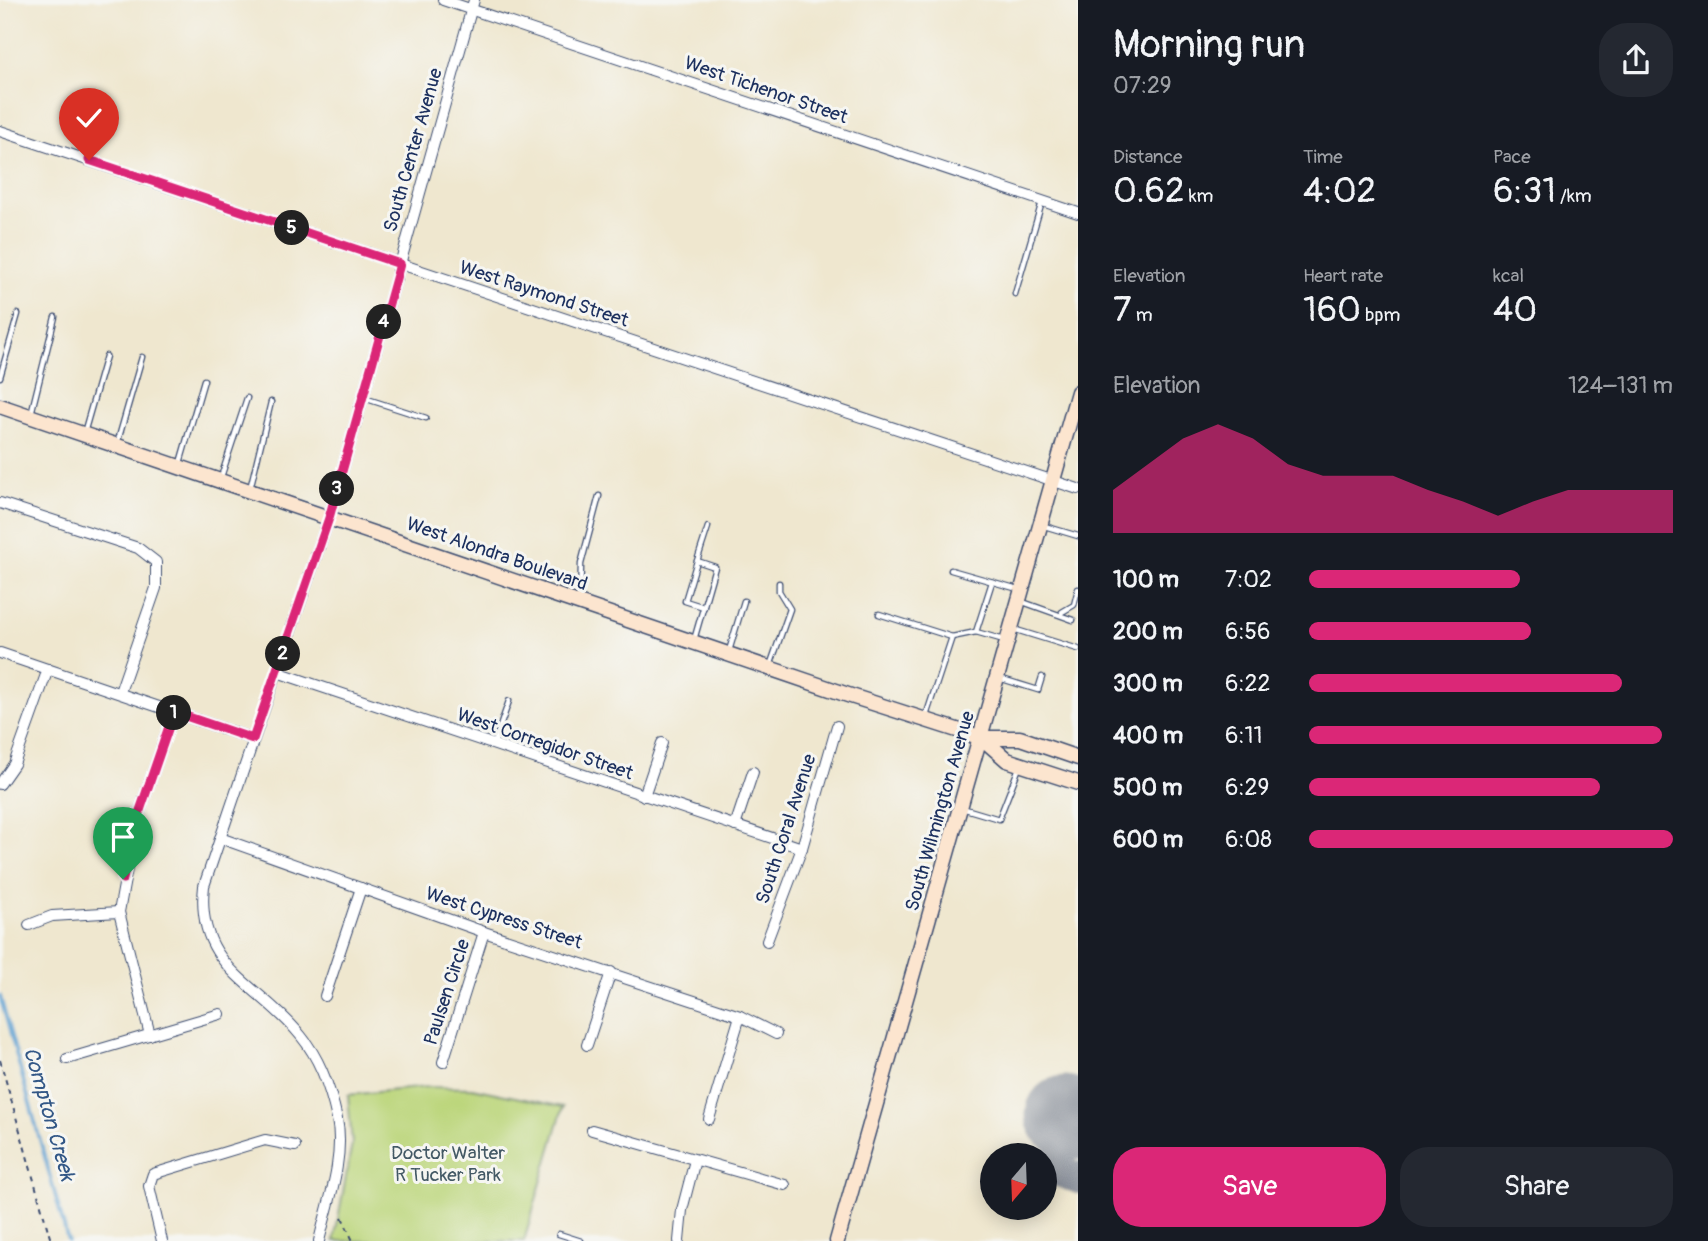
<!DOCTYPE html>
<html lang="en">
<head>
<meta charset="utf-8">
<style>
	:root { --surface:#171b24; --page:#242831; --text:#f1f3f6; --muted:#9ea1a6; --accent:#db2777 }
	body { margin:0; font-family:Pangolin,sans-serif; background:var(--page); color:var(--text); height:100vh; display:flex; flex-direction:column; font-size:26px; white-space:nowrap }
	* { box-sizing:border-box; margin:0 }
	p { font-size:23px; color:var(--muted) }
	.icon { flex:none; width:38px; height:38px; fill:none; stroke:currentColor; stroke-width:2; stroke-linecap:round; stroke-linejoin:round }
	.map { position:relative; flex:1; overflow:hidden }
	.drawer { display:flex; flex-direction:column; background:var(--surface); width:630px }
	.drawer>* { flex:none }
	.needle { width:46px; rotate:199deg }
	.controls { position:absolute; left:980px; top:1143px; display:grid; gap:14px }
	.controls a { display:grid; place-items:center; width:77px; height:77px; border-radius:50%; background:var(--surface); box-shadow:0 4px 18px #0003; font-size:35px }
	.pin { position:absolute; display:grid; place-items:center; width:60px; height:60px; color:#fff; margin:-72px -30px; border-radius:50% 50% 50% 0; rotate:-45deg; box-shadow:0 0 7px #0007 }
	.pin .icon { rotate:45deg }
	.km { position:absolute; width:35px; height:35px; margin:-18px; border-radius:50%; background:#222; color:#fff; font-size:19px; line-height:35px; text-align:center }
	.round { display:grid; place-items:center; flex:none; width:74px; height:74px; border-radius:28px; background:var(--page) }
	.summary { display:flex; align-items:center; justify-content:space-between; height:119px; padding:0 35px }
	h1 { font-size:38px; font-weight:600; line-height:52px }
	.metrics { display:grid; grid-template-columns:repeat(3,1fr); gap:10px; height:119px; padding:7px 35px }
	.metrics div { display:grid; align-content:center }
	.metrics b { font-size:35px; font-weight:600 }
	.metrics small { font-size:19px; font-weight:400 }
	.metrics p { font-size:19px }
	.chart { height:196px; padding:14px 35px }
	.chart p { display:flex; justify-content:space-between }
	.chart svg { width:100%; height:126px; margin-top:7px; fill:var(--accent); opacity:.7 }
	.action { display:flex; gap:14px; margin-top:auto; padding:14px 35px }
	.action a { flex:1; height:80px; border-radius:28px; background:var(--accent); color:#fff; font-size:28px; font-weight:600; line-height:80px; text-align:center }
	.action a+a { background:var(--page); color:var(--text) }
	ul { padding:0 35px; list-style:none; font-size:23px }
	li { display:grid; grid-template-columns:112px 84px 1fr; align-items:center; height:52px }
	li i { height:18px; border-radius:9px; background:var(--accent) }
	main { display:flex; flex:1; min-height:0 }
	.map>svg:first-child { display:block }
	.green { fill:#bcd67b; stroke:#6c826c; stroke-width:2 }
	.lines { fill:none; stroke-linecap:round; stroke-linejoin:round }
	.stream { stroke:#5da0d1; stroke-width:3.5 }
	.taxiway { stroke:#858b96; stroke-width:32 }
	.runway { stroke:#858b96; stroke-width:79 }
	.lane-casing { stroke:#3b4b6f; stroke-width:7 }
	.street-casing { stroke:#3b4b6f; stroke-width:12 }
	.secondary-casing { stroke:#3b4b6f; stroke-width:17 }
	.path { stroke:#3b4b6f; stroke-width:2; stroke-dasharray:5 5; stroke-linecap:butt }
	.lane { stroke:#fff; stroke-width:4.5 }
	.street { stroke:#fff; stroke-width:10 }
	.secondary { stroke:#fce5cf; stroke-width:14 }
	.route-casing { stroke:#fff; stroke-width:14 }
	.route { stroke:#db2777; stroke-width:9 }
	.labels { text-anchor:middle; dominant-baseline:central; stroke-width:6; stroke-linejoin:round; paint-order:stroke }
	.street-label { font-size:19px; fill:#1b2f5e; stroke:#f6f6f2 }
	.park-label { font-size:19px; fill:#435965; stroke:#f6f6f2 }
	.water-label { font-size:21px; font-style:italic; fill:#325786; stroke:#f6f6f2 }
</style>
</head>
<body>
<main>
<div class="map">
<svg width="1078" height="1241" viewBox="0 0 1078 1241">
	<rect width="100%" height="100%" fill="#f6f6f2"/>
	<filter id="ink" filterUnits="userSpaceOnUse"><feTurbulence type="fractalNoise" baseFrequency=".0143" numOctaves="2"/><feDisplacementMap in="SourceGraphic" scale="14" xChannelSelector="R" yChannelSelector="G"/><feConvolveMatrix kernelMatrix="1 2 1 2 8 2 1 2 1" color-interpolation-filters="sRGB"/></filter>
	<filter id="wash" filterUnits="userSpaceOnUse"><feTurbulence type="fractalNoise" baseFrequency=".00686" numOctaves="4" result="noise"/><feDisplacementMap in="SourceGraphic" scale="28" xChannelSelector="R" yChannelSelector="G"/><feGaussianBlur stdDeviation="1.57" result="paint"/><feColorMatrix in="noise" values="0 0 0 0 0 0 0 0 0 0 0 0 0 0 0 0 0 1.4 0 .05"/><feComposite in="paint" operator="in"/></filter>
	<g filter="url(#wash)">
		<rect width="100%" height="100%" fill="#efe7cf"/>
		<polygon class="green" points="427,1087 472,1088 563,1107 524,1241 334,1241 352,1144 348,1095"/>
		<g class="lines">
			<polyline class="stream" points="0,996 68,1241"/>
			<polyline class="taxiway" points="1078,1101 1055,1170 1078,1178"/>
			<polyline class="runway" points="1065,1115 1078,1120"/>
		</g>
	</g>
	<g filter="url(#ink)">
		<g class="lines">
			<g class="lane-casing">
				<g id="lane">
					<polyline points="1015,294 1042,202"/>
					<polyline points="0,377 18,314"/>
					<polyline points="364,398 426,418"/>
					<polyline points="31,414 55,317"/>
					<polyline points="84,433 106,356"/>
					<polyline points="117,444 142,357"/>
					<polyline points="180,463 204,380"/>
					<polyline points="221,477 247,398"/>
					<polyline points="250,489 271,402"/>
					<polyline points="1041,525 1078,536"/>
					<polyline points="697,561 685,601 704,607"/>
					<polyline points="951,570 1018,589"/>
					<polyline points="1020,601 1073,620"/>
					<polyline points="580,602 581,564 599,496"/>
					<polyline points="1062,612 1074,605 1078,589"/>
					<polyline points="879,614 952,637 976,632 1004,640"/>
					<polyline points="1013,629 1078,649"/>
					<polyline points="976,632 992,582"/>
					<polyline points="694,640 715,567 697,561 708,527"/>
					<polyline points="729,651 744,601"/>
					<polyline points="770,666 790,609 779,591 779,583"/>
					<polyline points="999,678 1038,690 1042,677"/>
					<polyline points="926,716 952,637"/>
					<polyline points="494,744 509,701"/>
					<polyline points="962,808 999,819 1020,765"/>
					<polyline points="559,1234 581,1241"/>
				</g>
			</g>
			<g class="street-casing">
				<g id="street">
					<polyline points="443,0 1078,213"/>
					<polyline points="0,131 1078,489"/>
					<polyline points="0,503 138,548 156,562 156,588 120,692"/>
					<polyline points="0,653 253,739"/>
					<polyline points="277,672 802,848"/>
					<polyline points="0,784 14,764 48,669"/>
					<polyline points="644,796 662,743"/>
					<polyline points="735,826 753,772"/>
					<polyline points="220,838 484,932 740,1016 776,1034"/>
					<polyline points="29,925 52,916 119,912"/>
					<polyline points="767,941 802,848 837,726"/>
					<polyline points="325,996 361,888"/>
					<polyline points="150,1035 119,912 135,825 174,712"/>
					<polyline points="587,1045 611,972"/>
					<polyline points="67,1059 220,1014"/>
					<polyline points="443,1062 484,932"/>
					<polyline points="709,1119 740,1016"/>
					<polyline points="592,1130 785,1185"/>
					<polyline points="162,1241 149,1186 153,1174 265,1140 295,1146"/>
					<path d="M319,1241c9,-38 26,-83 18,-122 -6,-28 -17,-60 -36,-83 -42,-53 -106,-68 -97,-150l125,-368 145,-518"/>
					<polyline points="679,1241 682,1210 695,1160"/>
				</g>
			</g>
			<g class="secondary-casing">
				<g id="secondary">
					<polyline points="0,406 848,695 982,738 1020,738 1078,758"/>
					<polyline points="982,738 1007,760 1078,783"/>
					<polyline points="837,1241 1078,392"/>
				</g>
			</g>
			<g class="path">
				<polyline points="0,1060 51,1241"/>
				<polyline points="342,1217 353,1241"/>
			</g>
			<use href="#lane" class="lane"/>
			<use href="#street" class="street"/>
			<use href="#secondary" class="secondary"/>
		</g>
	</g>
	<g class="lines" filter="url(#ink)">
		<g class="route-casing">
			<polyline id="route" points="89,160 400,264 329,518 253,739 174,712 135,825 123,879"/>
		</g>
		<use href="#route" class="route"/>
	</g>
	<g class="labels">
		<g class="street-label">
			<text transform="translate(766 90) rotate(19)">West Tichenor Street</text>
			<text transform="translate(413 150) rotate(-74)">South Center Avenue</text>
			<text transform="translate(544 294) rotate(18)">West Raymond Street</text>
			<text transform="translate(497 554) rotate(19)">West Alondra Boulevard</text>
			<text transform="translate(545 744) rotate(19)">West Corregidor Street</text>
			<text transform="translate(940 811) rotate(-74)">South Wilmington Avenue</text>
			<text transform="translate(786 829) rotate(-72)">South Coral Avenue</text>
			<text transform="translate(504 918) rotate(18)">West Cypress Street</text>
			<text transform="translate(447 992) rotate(-72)">Paulsen Circle</text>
		</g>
		<g class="park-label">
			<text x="448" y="1153">Doctor Walter<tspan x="448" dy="22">R Tucker Park</tspan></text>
		</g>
		<g class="water-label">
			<text transform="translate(49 1114) rotate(74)">Compton Creek</text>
		</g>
	</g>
</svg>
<div class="controls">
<a><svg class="needle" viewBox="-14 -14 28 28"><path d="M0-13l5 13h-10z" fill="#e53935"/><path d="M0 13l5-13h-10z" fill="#9ea1a6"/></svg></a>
</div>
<div class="pin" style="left:123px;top:879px;background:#1e9e55"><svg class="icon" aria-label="arrive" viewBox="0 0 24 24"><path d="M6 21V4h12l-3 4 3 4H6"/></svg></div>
<div class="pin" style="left:89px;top:160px;background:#d93025"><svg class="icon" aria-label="check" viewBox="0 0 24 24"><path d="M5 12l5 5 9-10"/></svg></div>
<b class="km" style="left:174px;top:713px">1</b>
<b class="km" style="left:283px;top:654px">2</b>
<b class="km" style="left:337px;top:489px">3</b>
<b class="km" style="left:384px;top:322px">4</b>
<b class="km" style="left:292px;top:228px">5</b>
</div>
<section class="drawer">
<div class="summary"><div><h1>Morning run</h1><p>07:29</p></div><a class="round"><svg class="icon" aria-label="share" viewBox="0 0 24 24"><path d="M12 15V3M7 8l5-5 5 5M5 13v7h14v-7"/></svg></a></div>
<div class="metrics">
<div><p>Distance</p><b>0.62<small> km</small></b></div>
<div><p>Time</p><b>4:02</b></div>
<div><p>Pace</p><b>6:31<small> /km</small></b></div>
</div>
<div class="metrics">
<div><p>Elevation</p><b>7<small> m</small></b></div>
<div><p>Heart rate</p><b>160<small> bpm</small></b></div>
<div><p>kcal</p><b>40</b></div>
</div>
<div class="chart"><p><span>Elevation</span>124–131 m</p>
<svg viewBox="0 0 160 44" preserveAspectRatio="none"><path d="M0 44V29L10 20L20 11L30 6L40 11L50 20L60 24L70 24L80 24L90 29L100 33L110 38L120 33L130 29L140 29L150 29L160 29V44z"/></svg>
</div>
<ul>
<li><b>100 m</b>7:02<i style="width:58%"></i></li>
<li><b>200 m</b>6:56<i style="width:61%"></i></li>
<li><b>300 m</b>6:22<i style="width:86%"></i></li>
<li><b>400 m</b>6:11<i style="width:97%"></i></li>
<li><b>500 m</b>6:29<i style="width:80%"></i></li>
<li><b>600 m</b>6:08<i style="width:100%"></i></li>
</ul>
<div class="action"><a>Save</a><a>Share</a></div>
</section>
</main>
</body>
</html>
